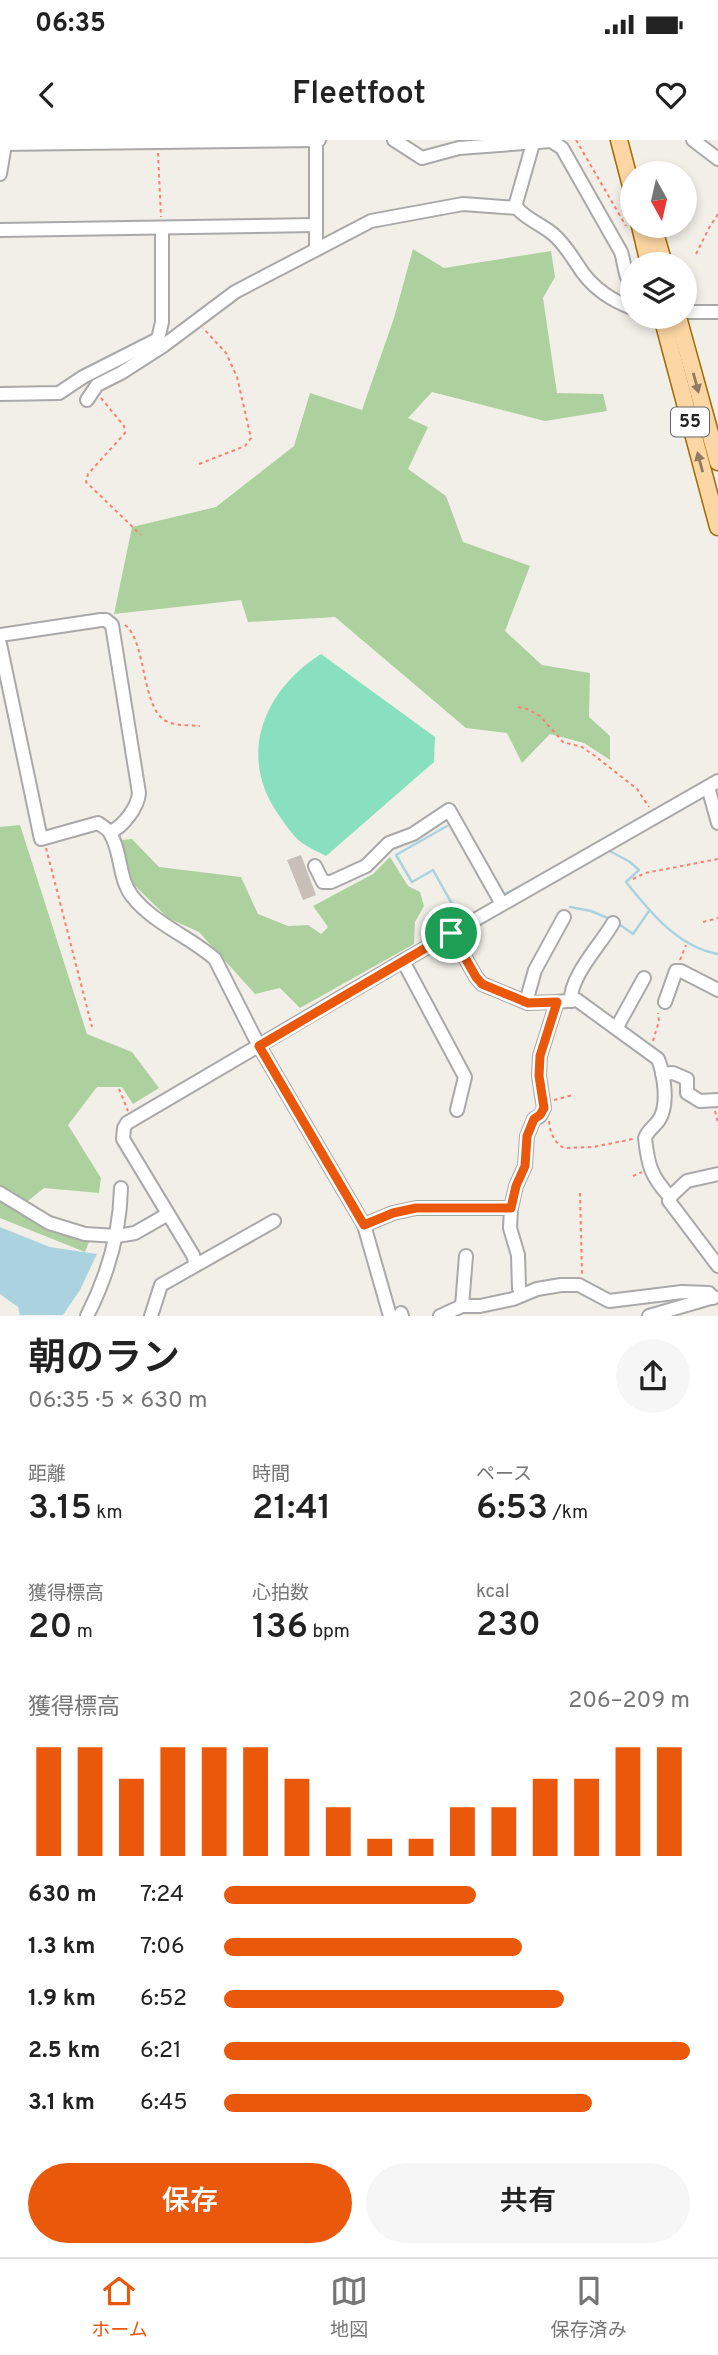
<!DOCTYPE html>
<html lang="ja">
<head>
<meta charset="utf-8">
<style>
	:root { --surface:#fff; --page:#f6f6f6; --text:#222; --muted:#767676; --line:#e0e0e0; --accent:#ea580c }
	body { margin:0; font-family:Overpass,"Noto Sans JP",sans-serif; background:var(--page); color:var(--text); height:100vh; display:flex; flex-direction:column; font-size:26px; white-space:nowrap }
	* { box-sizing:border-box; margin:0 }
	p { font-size:23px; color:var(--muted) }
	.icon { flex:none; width:38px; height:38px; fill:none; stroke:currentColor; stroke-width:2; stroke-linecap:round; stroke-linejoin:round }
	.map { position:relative; height:1176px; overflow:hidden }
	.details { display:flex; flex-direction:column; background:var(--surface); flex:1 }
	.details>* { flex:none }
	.needle { width:46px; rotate:172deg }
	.controls { position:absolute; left:620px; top:21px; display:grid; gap:14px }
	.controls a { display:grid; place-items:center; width:77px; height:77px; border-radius:50%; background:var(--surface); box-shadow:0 4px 10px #0003; font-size:35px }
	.pin { position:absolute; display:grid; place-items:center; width:60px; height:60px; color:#fff; margin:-30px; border:4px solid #fff; border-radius:50%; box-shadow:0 2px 7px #0007 }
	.round { display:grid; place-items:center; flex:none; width:74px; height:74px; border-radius:37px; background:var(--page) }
	.overview { display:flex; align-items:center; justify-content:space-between; height:119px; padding:0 28px }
	h1 { font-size:38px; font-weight:600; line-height:52px }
	.figures { display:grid; grid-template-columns:repeat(3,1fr); gap:10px; height:119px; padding:7px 28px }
	.figures div { display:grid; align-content:center }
	.figures b { font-size:35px; font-weight:600 }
	.figures small { font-size:19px; font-weight:400 }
	.figures p { font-size:19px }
	.chart { height:196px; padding:14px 28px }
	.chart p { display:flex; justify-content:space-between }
	.chart svg { width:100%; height:126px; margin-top:7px; stroke:var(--accent); stroke-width:6 }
	.action { display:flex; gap:14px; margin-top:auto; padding:14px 28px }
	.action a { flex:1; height:80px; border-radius:42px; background:var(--accent); color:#fff; font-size:28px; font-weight:600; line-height:80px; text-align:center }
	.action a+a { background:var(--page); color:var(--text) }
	ul { padding:0 28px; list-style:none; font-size:23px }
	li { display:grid; grid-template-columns:112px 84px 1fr; align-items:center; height:52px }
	li i { height:18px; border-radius:9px; background:var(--accent) }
	.status { display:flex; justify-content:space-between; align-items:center; height:49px; padding:0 35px; background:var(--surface); direction:ltr }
	.status svg { height:19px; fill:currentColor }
	header { display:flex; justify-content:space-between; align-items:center; height:91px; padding:0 28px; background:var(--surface); font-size:32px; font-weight:600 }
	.tabs { display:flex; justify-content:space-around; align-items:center; height:98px; border-top:2px solid var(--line); background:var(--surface); font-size:19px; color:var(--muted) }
	.tabs a { display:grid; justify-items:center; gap:4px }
	.tabs .selected { color:var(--accent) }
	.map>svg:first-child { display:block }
	.forest { fill:#add19e }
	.pitch { fill:#88e0be }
	.water { fill:#aad3df }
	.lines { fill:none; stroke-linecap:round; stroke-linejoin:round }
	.stream { stroke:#aad3df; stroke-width:2.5 }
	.building { fill:#c7bfb8 }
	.minor-casing { stroke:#a9a9a9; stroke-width:16 }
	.major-casing { stroke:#a06b00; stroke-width:19 }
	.path { stroke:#fa8072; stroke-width:2; stroke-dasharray:3.5 3.5; stroke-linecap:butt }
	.minor { stroke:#fff; stroke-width:12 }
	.major { stroke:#fcd6a4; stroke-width:16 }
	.oneway { fill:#8f7c63 }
	.route-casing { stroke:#fff; stroke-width:14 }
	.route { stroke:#ea580c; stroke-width:9 }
	.labels { text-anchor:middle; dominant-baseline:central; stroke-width:5; stroke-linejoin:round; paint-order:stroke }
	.shield { fill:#fff; stroke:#646464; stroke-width:2 }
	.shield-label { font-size:18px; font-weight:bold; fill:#222 }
</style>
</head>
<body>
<div class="status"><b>06:35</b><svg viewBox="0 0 49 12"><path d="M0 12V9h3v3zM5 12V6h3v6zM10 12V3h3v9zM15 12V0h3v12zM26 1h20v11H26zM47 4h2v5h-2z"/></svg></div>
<header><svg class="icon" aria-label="back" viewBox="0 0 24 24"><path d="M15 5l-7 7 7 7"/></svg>Fleetfoot<svg class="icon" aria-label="heart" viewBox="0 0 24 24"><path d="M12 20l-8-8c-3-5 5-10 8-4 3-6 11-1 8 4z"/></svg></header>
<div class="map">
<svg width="718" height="1176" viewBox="0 0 718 1176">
	<rect width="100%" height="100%" fill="#f2efe9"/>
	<g class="forest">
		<polygon points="413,109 444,128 551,111 555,137 543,158 557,253 603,254 607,271 545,281 432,252 408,278 428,287 408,329 446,356 463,402 530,426 505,491 542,525 590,533 589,577 610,596 610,620 584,603 550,594 522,623 507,593 466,588 335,477 248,482 241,460 114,474 132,387 216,367 294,306 310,253 362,270 394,178"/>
		<polygon points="20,685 87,894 132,912 159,948 133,964 122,947 97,947 68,985 101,1038 99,1053 44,1048 18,1069 91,1097 85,1112 0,1078 0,687"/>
		<polygon points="132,699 159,727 241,737 258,774 288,786 308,785 321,794 328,787 313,766 373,734 390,717 408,746 420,752 424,766 415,782 414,804 300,868 280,848 255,854 199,792 168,778 133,744 121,700"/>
	</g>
	<path class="pitch" d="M321,514l114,83 -1,25 -108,94c-7,-4 -17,-8 -24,-13 -9,-7 -17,-19 -24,-29 -41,-59 -14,-124 43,-160z"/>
	<polygon class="water" points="0,1087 50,1107 97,1114 80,1150 63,1175 20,1175 18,1167 0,1154"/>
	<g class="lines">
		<g class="stream">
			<polyline points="447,686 396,715 412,742 433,730 461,780 470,776"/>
			<path d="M606,709l24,13 9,8 -13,12c24,30 52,65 92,72"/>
			<polyline points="503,755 531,741"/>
			<polyline points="570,767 591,771 610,779"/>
			<polyline points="616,782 633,794 649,771"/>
		</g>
	</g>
	<polygon class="building" points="301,715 316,755 303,760 287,720"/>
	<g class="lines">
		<g class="minor-casing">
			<g id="minor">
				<polyline points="316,0 316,109"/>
				<path d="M394,0l28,18 37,-10 92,-7 11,7 59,104c4,12 3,24 11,34"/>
				<polyline points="693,0 718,19"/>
				<polyline points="0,4 319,0"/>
				<polyline points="0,34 5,4"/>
				<polyline points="517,68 516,63 534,0"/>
				<polyline points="0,90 316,85"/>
				<polyline points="684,172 718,172"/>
				<polyline points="0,254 59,253 83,237 158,199 162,182 162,89"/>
				<path d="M87,260l10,-15 24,-12 42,-27 72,-54 136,-71 92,-17 54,4c9,11 24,16 36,26 13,11 20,25 30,39 12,16 30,28 49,35"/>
				<path d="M0,495l101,-15h5l6,5 27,168c-1,14 -16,34 -29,39"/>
				<path d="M0,504l41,195 57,-16c4,3 10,6 12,10 12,19 8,45 22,63 22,28 57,40 83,63l44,87 105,179 26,91"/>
				<polyline points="708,647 718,683"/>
				<polyline points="315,726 323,742 331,742 366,726 389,703 413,694 449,670 502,764"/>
				<polyline points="451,793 476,837 482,844 528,863 557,862"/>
				<polyline points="403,821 465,937 457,970"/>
				<path d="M571,861c-2,-24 31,-58 42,-78"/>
				<polyline points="526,862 535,830 564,777"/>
				<polyline points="665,862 676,831 681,831 718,850"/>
				<polyline points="617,887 644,838"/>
				<polyline points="662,934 673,933 687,939 687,953 700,961 718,960"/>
				<polyline points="0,1053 49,1083 85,1094 117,1096 135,1093 168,1074"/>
				<polyline points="670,1057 687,1041 718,1034"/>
				<polyline points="364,1085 393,1073 416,1068 511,1068"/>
				<polyline points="196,1125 193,1115 123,999 124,988 127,983 403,821 718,641"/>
				<path d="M522,1155l-3,-7 -1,-33 -8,-27 1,-20 5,-22 9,-20 2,-30 7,-17 6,-3 4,-8 -5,-32 1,-20 17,-54 20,-2 81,59c6,15 11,46 1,61 -5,7 -11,10 -14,18 3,28 6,38 25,59l-1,4 49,65"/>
				<polyline points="462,1166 466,1116"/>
				<polyline points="401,1173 402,1176"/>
				<path d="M87,1176c21,-41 33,-83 34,-128"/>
				<polyline points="151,1176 161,1145 274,1081"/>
				<polyline points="440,1176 462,1166 480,1166 513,1159 537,1149 561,1145 579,1145 609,1161 682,1152 709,1153 713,1158"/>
				<polyline points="649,1176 714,1157"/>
			</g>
		</g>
		<g class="major-casing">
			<g id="major">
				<polyline points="619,0 632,50"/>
				<polyline points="640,86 649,124"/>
				<polyline points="653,86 664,124"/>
				<polyline points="662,177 718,387"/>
				<polyline points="678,177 718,322"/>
			</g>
		</g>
		<g class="path">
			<polyline points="576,0 626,86"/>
			<polyline points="158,13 161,77"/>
			<polyline points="696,114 709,88 718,74"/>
			<polyline points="101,258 124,286 125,293 88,334 86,342 141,395"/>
			<polyline points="199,324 245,306 251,298 237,237 226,213 203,188"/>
			<path d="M125,485c22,16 16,87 43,97 10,4 22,3 32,4"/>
			<polyline points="518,567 527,569 540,576 563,602 582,607 595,616 637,649 649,667"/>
			<polyline points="46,708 92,887"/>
			<polyline points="633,739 645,733 718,719"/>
			<polyline points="703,782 718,778"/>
			<polyline points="680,820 686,805"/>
			<polyline points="653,901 659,881 658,873"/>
			<polyline points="119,949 128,971"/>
			<polyline points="554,960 573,955"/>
			<polyline points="715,971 718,983"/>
			<path d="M549,981c1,11 5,22 15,27l29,-1 40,-8"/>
			<polyline points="633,1036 642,1032"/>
			<polyline points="580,1053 582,1134"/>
		</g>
		<use href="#minor" class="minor"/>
		<use href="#major" class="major"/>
	</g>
	<defs><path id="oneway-solid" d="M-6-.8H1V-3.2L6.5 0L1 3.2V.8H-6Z" transform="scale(1.75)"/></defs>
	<g class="oneway">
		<use href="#oneway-solid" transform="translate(696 243) rotate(75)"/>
		<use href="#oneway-solid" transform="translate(700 322) rotate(-105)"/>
	</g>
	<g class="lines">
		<g class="route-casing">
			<polygon id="route" points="451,793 476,837 482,844 528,863 557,862 540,916 539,936 544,968 540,975 534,979 527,996 525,1026 516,1046 511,1068 416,1068 393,1073 364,1085 259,906"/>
		</g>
		<use href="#route" class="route"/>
	</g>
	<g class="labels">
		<rect class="shield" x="671" y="267.5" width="38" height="29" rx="5"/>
		<g class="shield-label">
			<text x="690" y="282">55</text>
		</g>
	</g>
</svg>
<div class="controls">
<a><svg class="needle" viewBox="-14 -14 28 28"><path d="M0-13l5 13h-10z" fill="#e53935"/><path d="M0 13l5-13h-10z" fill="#767676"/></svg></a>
<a><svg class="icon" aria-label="layers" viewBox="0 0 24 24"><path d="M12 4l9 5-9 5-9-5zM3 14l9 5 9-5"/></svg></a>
</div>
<div class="pin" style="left:451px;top:793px;background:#1e9e55"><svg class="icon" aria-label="arrive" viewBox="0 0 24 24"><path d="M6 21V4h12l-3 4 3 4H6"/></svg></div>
</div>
<section class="details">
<div class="overview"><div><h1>朝のラン</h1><p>06:35 · 5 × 630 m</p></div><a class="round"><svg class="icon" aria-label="share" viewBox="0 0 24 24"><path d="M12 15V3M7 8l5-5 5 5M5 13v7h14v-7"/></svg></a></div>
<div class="figures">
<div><p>距離</p><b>3.15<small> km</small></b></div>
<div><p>時間</p><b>21:41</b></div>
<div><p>ペース</p><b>6:53<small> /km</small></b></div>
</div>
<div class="figures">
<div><p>獲得標高</p><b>20<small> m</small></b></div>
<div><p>心拍数</p><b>136<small> bpm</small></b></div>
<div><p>kcal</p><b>230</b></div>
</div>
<div class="chart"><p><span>獲得標高</span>206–209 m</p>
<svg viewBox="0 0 160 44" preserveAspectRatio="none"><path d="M5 44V6M15 44V6M25 44V17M35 44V6M45 44V6M55 44V6M65 44V17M75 44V27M85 44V38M95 44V38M105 44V27M115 44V27M125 44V17M135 44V17M145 44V6M155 44V6"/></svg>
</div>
<ul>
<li><b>630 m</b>7:24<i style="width:54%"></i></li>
<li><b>1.3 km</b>7:06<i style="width:64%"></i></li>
<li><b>1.9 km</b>6:52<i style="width:73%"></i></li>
<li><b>2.5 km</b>6:21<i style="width:100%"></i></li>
<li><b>3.1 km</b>6:45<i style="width:79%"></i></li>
</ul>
<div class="action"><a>保存</a><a>共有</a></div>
</section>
<nav class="tabs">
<a class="selected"><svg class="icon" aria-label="home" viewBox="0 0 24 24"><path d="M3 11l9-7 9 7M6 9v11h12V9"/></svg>ホーム</a>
<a><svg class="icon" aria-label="map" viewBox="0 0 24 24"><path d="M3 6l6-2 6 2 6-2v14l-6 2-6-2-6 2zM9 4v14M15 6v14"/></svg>地図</a>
<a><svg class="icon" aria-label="saved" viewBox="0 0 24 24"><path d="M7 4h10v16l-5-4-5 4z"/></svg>保存済み</a>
</nav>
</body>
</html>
